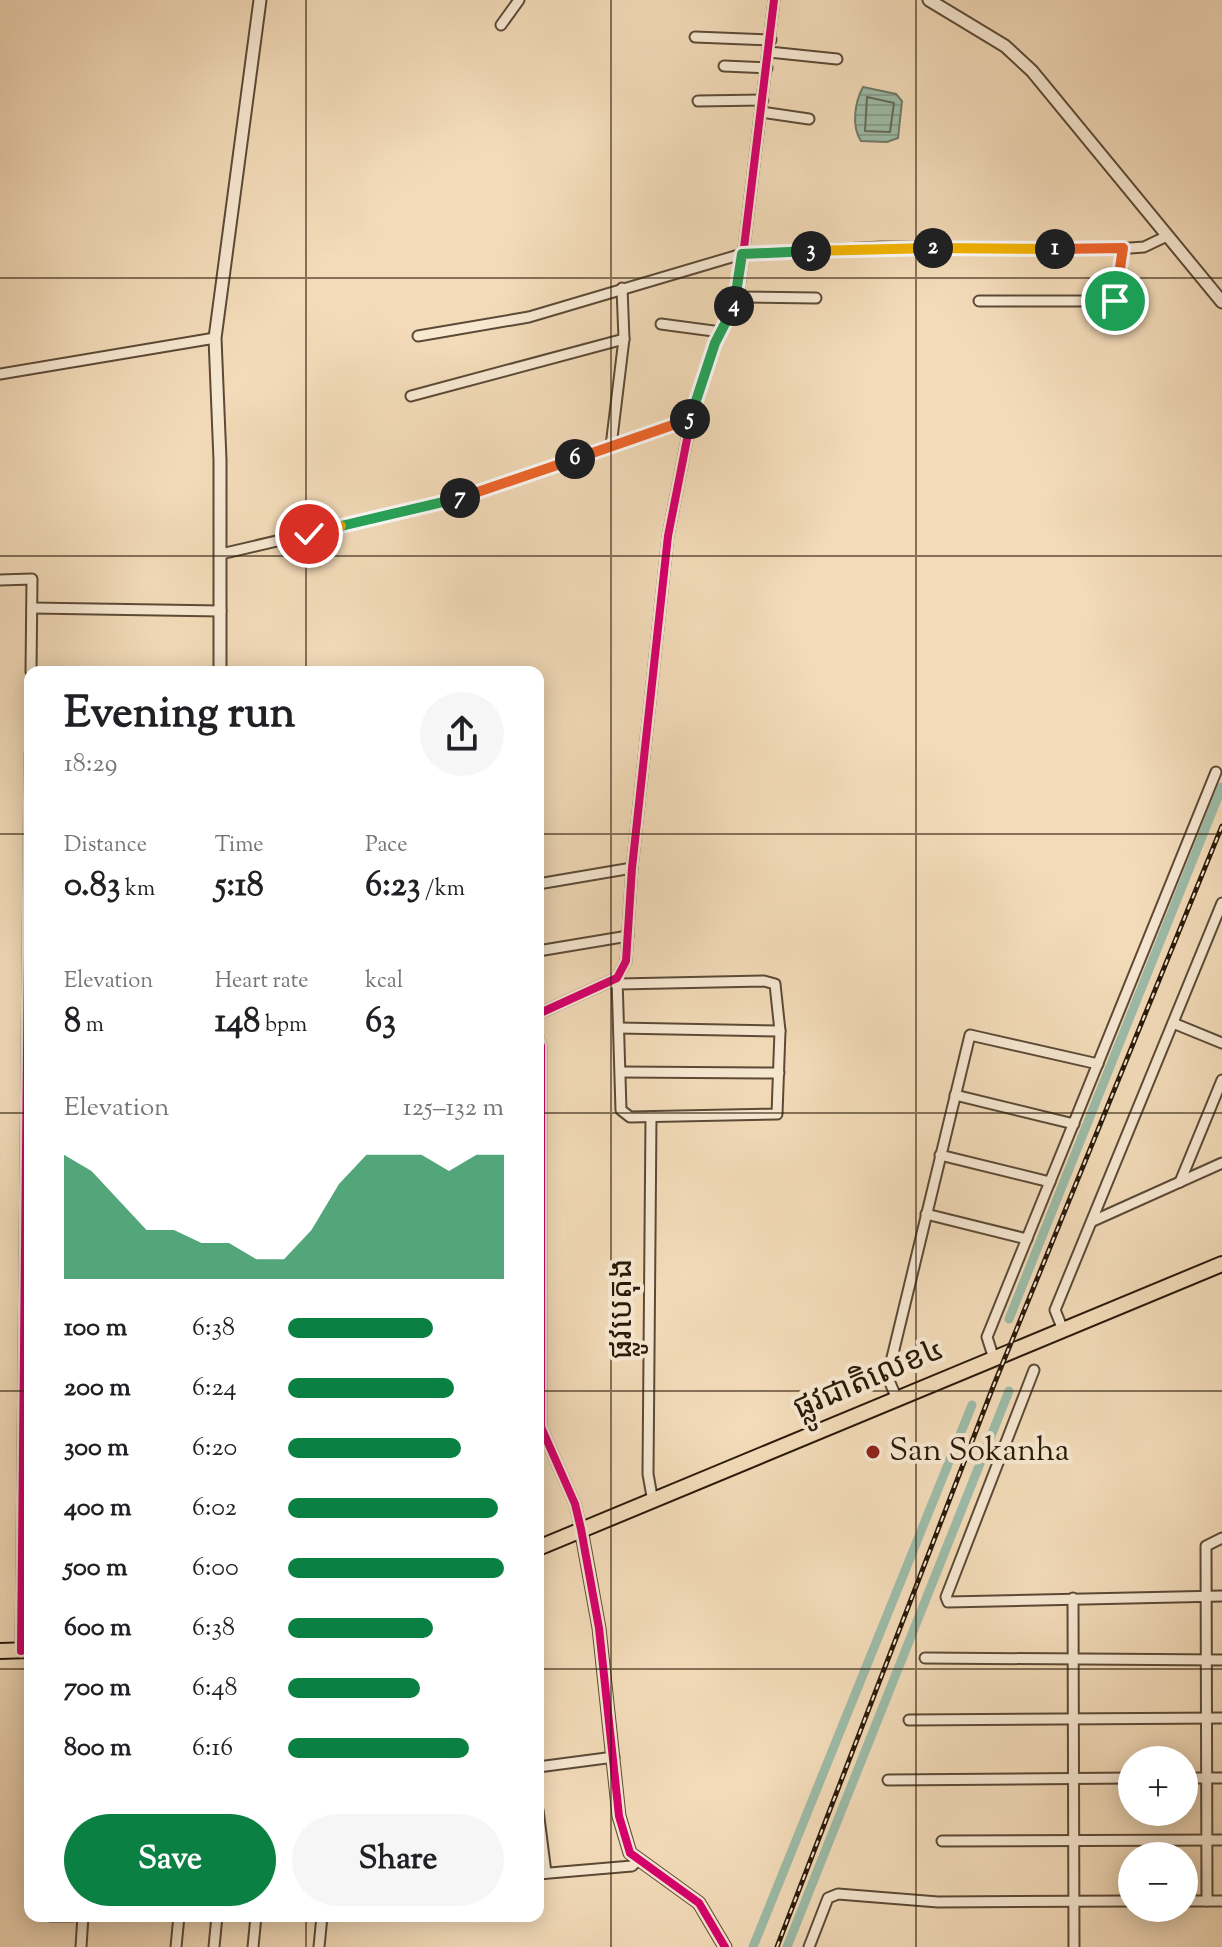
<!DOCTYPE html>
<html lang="en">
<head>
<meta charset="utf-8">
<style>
	:root { --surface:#fff; --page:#f6f6f6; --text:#202124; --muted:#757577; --accent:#0b8043 }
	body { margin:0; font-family:"Sorts Mill Goudy","Noto Sans Khmer",serif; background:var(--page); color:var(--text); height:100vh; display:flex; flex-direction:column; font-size:30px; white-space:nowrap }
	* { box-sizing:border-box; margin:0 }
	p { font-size:26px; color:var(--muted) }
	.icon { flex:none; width:44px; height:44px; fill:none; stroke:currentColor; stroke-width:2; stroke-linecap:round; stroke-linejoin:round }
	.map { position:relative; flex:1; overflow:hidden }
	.sheet { position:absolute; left:24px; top:666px; width:520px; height:1256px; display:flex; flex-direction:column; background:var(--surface); border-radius:16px; box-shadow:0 4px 20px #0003 }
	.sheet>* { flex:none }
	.tools { position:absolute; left:1118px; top:1746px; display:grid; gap:16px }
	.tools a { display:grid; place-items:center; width:80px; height:80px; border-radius:50%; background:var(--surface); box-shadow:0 4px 20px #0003; font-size:40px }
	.pin { position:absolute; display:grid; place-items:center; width:68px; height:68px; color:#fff; margin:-34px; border:4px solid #fff; border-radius:50%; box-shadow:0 2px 8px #0007 }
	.km { position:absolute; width:40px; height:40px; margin:-20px; border-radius:50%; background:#222; color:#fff; font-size:22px; line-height:40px; text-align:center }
	.round { display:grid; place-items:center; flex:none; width:84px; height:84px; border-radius:42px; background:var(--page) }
	.headline { display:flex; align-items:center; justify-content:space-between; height:136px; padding:0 40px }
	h1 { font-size:44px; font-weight:700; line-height:60px }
	.stats { display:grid; grid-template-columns:repeat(3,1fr); gap:12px; height:136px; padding:8px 40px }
	.stats div { display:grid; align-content:center }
	.stats b { font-size:34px; font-weight:700 }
	.stats small { font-size:22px; font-weight:400 }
	.stats p { font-size:22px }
	.chart { height:224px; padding:16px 40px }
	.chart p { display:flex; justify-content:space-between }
	.chart svg { width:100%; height:144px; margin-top:8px; fill:var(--accent); opacity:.7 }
	.action { display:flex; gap:16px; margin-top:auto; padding:16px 40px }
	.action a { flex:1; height:92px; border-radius:48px; background:var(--accent); color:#fff; font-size:32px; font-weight:700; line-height:92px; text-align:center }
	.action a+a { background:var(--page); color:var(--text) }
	ul { padding:0 40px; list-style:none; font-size:26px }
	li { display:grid; grid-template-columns:128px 96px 1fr; align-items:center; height:60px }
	li i { height:20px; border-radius:10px; background:var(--accent) }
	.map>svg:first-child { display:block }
	.water { fill:url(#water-rules); stroke:#6f7b69; stroke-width:2 }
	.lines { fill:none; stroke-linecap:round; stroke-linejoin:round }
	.shore { stroke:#646b5a; stroke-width:2 }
	.canal { stroke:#9dbca9; stroke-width:9 }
	.minor-casing { stroke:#5c4a36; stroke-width:13 }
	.tertiary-casing { stroke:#5c4a36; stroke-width:15 }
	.trunk-casing { stroke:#2a1a0a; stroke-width:18 }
	.minor { stroke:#f7e8d2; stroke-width:9 }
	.tertiary { stroke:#f7e8d2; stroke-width:11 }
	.trunk { stroke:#f3dbb9; stroke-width:14 }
	.rail-casing { stroke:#2a1a0a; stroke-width:5 }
	.rail { stroke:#f7e8d2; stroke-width:2; stroke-dasharray:6; stroke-linecap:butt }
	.cycleway-casing { stroke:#f7e8d2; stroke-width:13 }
	.cycleway { stroke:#d6006c; stroke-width:8 }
	.split-1-casing { stroke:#fff; stroke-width:16 }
	.split-2-casing { stroke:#fff; stroke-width:16 }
	.split-3-casing { stroke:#fff; stroke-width:16 }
	.split-4-casing { stroke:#fff; stroke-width:16 }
	.split-5-casing { stroke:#fff; stroke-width:16 }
	.split-6-casing { stroke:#fff; stroke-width:16 }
	.split-7-casing { stroke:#fff; stroke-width:16 }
	.split-8-casing { stroke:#fff; stroke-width:16 }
	.split-9-casing { stroke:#fff; stroke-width:16 }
	.split-1 { stroke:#f0652b; stroke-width:10 }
	.split-2 { stroke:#f5b400; stroke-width:10 }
	.split-3 { stroke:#f5b400; stroke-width:10 }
	.split-4 { stroke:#22a559; stroke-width:10 }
	.split-5 { stroke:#22a559; stroke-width:10 }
	.split-6 { stroke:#f0652b; stroke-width:10 }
	.split-7 { stroke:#f0652b; stroke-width:10 }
	.split-8 { stroke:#22a559; stroke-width:10 }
	.split-9 { stroke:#f5b400; stroke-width:10 }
	.grid { fill:none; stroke:#2a1a0a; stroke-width:2; stroke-opacity:0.55 }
	.poi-dot { fill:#8f2418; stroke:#f7e8d2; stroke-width:3 }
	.labels { text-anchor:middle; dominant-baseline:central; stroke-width:8; stroke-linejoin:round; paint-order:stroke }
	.street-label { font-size:32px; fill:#2a1a0a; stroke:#f7e8d2 }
	.poi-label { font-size:32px; fill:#2a1a0a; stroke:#f7e8d2; text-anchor:start }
</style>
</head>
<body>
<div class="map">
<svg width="1222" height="1947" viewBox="0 0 1222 1947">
	<defs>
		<pattern id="water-rules" width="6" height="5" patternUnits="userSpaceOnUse" patternTransform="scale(2)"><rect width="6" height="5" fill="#9dbca9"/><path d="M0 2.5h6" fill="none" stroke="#87a190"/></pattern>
	</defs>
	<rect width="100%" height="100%" fill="#f3dbb9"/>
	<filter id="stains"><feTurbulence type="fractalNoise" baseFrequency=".0025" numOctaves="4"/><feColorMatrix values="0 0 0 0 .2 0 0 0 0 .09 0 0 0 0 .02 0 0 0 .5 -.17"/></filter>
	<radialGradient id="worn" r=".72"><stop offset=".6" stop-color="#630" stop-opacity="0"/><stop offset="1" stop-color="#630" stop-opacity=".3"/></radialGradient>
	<path class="water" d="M863,87l33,7 6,7 -4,37 -11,4 -26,-1c-10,-15 -6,-39 2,-54z"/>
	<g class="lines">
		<polygon class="shore" points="867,97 894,103 890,132 865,131"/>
		<g class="canal">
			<polyline points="1009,1319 1222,787"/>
			<polyline points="753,1947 972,1405"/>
			<polyline points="787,1947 1009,1391"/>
		</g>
		<g class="minor-casing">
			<g id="minor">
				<polyline points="501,25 519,0"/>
				<polyline points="695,37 771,40"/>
				<polyline points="769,52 837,59"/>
				<polyline points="724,66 767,68"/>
				<polyline points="698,101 763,100"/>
				<polyline points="761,112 809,119"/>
				<polyline points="738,297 816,298"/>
				<polyline points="979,301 1115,301 1123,248"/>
				<polyline points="661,324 721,332"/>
				<polyline points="418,336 529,317 742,254 881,247 1130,248 1144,247 1167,236"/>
				<polyline points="0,374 215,338"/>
				<polyline points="411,396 624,339"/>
				<polyline points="611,446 624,339 622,288"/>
				<polyline points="221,554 452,500 691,419"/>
				<polyline points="0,580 32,579 31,672"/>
				<polyline points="32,608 221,611"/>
				<polyline points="538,884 632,868"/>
				<polyline points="538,951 628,936"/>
				<polyline points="617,978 621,1110 630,1117 777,1114 780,1031 775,984 764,981 618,984"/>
				<polyline points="538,1014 617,978 626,961 632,868 668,536 691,419 715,343 738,297 774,0"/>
				<polyline points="1173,1023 1222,1043"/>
				<polyline points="619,1028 780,1031"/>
				<polyline points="538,1038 541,1046 541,1427 575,1504 581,1529"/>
				<polyline points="621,1072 779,1073"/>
				<polyline points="955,1095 1074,1124"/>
				<polyline points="651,1117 648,1474 653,1502"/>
				<polyline points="940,1155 1050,1182"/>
				<polyline points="1180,1182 1222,1080"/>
				<polyline points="926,1214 1027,1239"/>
				<polyline points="1093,1221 1222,1163"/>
				<polyline points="1063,1330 1055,1310 1222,903"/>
				<polyline points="994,1359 987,1337 1216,772"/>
				<polyline points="1034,1370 946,1597 948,1602 1222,1596"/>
				<polyline points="897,1399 888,1378 890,1366 970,1035 1098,1064"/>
				<polyline points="1073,1598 1074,1947"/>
				<polyline points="21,1651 30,754"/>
				<polyline points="925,1658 1222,1660"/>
				<polyline points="909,1720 1222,1718"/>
				<polyline points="538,1767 614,1757"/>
				<polyline points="1184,1778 1222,1778"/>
				<polyline points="888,1780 1132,1778"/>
				<polyline points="538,1810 546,1873"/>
				<polyline points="942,1841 1222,1840"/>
				<polyline points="538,1874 632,1866 637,1861"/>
				<polyline points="1184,1901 1222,1901"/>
				<polyline points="1207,1901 1206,1546 1222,1538"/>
				<polyline points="50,1916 74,1916"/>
				<polyline points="81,1947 83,1916"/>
				<polyline points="176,1947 179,1916"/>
				<polyline points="214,1947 217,1916"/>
				<polyline points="253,1947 256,1916"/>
				<polyline points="319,1947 322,1916"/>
				<polyline points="809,1947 828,1898 838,1894 938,1902 1132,1901"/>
			</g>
		</g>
		<g class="tertiary-casing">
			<g id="tertiary">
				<polyline points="929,0 1005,46 1032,71 1222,302"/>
				<polyline points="220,672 220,460 215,338 260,0"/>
				<polyline points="581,1529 599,1628 619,1816 630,1853 699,1903 725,1947"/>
			</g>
		</g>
		<g class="trunk-casing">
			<g id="trunk">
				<polyline points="538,1548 1222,1264"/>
				<polyline points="0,1651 30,1650"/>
			</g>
		</g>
		<use href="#minor" class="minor"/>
		<use href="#tertiary" class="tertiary"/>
		<use href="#trunk" class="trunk"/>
		<g class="rail-casing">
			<polyline id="rail" points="777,1947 993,1387 1222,826"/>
		</g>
		<use href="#rail" class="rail"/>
		<g class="cycleway-casing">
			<g id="cycleway">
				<polyline points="538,1014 617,978 626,961 632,868 668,536 691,419 715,343 738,297 774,0"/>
				<polyline points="538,1038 541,1046 541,1427 575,1504 581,1529 599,1628 619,1816 630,1853 699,1903 725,1947"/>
				<polyline points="21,1651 30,754"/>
			</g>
		</g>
		<use href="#cycleway" class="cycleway"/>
	</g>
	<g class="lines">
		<g class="split-1-casing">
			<polyline id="split-1" points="1055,249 1123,248 1115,301"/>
		</g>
		<g class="split-2-casing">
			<polyline id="split-2" points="933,248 1055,249"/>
		</g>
		<g class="split-3-casing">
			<polyline id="split-3" points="811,251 933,248"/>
		</g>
		<g class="split-4-casing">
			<polyline id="split-4" points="734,306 742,254 811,251"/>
		</g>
		<g class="split-5-casing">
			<polyline id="split-5" points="690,419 715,343 734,306"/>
		</g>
		<g class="split-6-casing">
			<polyline id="split-6" points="575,459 690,419"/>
		</g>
		<g class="split-7-casing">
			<polyline id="split-7" points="460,498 575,459"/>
		</g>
		<g class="split-8-casing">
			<polyline id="split-8" points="341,526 460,498"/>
		</g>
		<g class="split-9-casing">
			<polyline id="split-9" points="309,534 341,526"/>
		</g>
		<use href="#split-1" class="split-1"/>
		<use href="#split-2" class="split-2"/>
		<use href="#split-3" class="split-3"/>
		<use href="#split-4" class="split-4"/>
		<use href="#split-5" class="split-5"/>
		<use href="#split-6" class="split-6"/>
		<use href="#split-7" class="split-7"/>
		<use href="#split-8" class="split-8"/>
		<use href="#split-9" class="split-9"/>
	</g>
	<path class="grid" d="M306,0v672M611,0v1947M916,0v1947M0,278h1222M0,556h1222M0,834h30M538,834h684M0,1113h30M538,1113h684M0,1391h30M538,1391h684M0,1669h30M538,1669h684M306,1916v31"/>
	<circle class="poi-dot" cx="873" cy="1452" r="8"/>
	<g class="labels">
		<g class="street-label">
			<text transform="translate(623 1309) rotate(-90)">ផ្លូវបេតុង</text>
			<text transform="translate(869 1380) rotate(-23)">ផ្លូវជាតិលេខ៤</text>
		</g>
		<g class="poi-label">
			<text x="889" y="1452">San Sokanha</text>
		</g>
	</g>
	<rect width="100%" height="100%" filter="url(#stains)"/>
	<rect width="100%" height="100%" fill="url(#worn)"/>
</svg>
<div class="tools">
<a>+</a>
<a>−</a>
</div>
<div class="pin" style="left:1115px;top:301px;background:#1e9e55"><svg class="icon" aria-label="arrive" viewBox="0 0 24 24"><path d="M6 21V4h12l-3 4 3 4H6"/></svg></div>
<div class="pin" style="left:309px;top:534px;background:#d93025"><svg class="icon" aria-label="check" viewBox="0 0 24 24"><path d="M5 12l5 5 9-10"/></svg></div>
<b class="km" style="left:1055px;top:249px">1</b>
<b class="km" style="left:933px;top:248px">2</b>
<b class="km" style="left:811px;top:251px">3</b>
<b class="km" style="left:734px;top:306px">4</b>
<b class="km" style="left:690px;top:419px">5</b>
<b class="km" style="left:575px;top:459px">6</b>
<b class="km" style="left:460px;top:498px">7</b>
<section class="sheet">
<div class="headline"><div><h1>Evening run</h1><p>18:29</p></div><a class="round"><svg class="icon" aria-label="share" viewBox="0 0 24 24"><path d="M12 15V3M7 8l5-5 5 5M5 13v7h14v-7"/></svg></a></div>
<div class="stats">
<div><p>Distance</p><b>0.83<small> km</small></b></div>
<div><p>Time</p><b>5:18</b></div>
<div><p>Pace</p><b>6:23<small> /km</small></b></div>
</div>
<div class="stats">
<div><p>Elevation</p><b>8<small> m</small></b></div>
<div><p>Heart rate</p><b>148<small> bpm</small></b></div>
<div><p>kcal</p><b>63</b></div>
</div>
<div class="chart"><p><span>Elevation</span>125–132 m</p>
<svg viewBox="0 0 160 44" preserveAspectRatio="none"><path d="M0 44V6L10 11L20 20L30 29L40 29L50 33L60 33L70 38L80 38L90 29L100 15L110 6L120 6L130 6L140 11L150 6L160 6V44z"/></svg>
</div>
<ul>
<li><b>100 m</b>6:38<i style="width:67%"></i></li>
<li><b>200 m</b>6:24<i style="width:77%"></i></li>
<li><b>300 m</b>6:20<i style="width:80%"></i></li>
<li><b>400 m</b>6:02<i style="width:97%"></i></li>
<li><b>500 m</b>6:00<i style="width:100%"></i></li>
<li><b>600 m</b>6:38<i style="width:67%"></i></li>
<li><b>700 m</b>6:48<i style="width:61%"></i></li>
<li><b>800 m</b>6:16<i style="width:84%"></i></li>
</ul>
<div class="action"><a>Save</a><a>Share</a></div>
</section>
</div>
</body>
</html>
